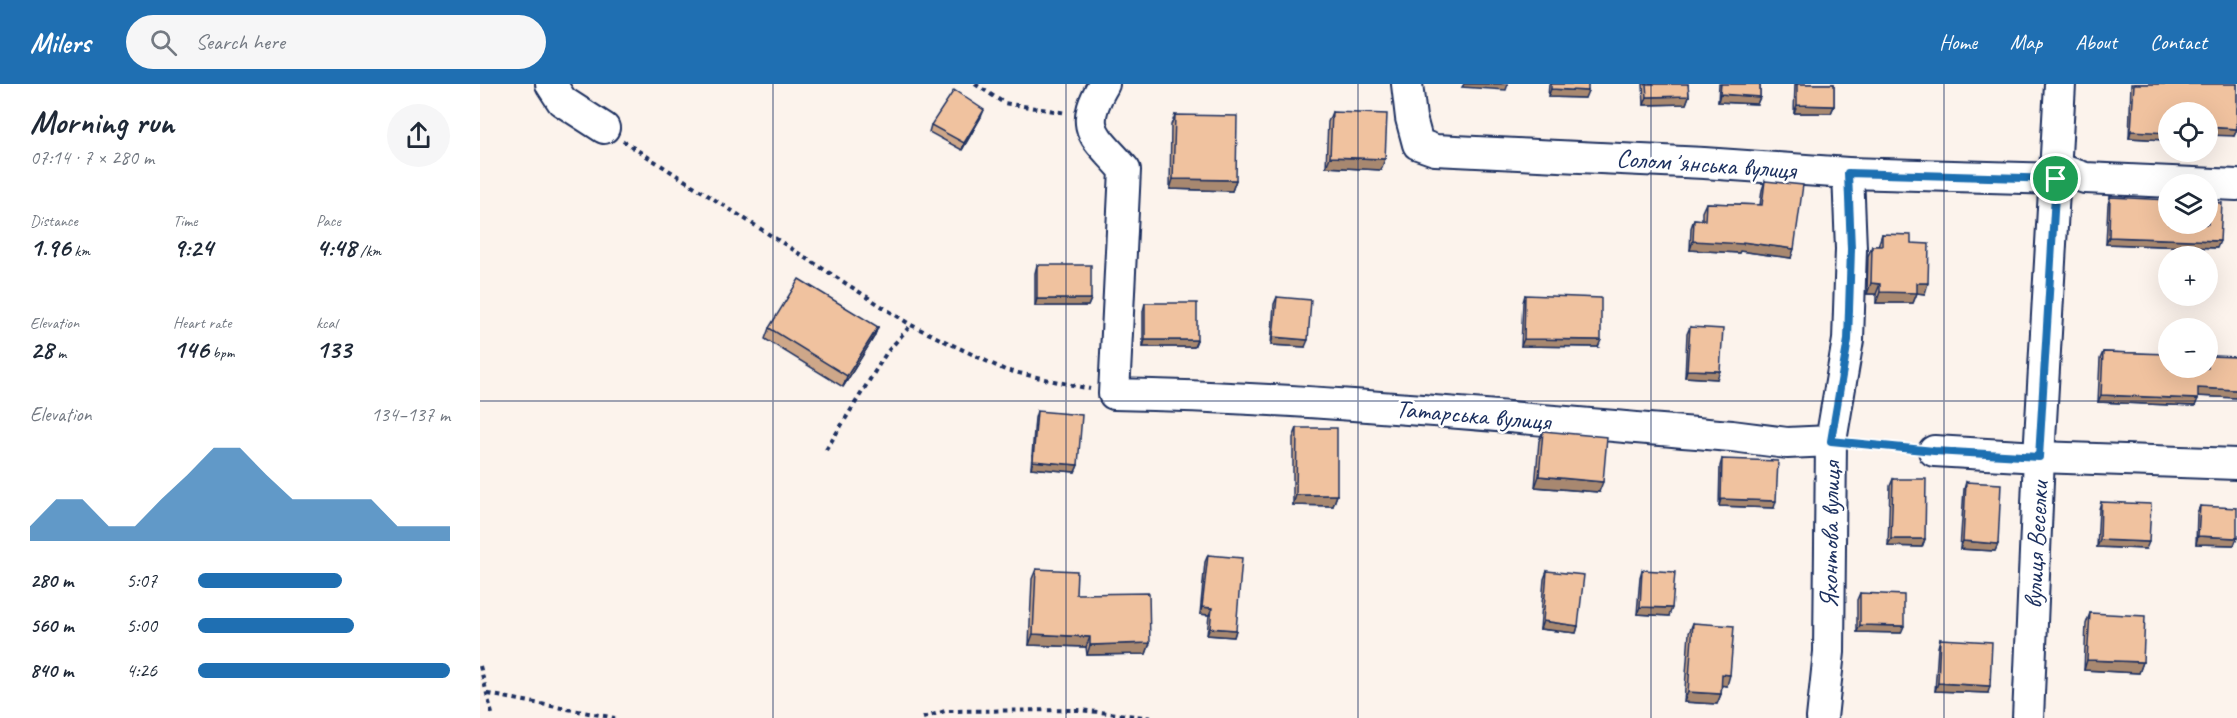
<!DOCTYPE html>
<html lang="en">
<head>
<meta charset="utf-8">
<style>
	:root { --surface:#fff; --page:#f6f6f7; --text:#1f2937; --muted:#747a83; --accent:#1f6fb2 }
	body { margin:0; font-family:Caveat,sans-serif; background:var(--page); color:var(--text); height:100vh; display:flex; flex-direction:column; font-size:22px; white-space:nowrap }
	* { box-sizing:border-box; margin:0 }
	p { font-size:20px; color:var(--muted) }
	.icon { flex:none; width:33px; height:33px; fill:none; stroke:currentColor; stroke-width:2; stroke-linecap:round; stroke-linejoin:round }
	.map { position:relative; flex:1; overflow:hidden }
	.sheet { display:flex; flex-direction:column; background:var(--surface); width:480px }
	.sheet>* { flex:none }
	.tools { position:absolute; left:1678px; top:18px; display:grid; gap:12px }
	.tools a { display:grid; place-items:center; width:60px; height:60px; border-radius:50%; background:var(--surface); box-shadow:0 6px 24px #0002; font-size:30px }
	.pin { position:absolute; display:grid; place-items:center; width:51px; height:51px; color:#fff; margin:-26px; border:3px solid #fff; border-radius:50%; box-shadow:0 2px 6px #0007 }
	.round { display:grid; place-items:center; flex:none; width:63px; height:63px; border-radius:32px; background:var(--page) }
	.head { display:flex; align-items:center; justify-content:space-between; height:102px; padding:0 30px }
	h1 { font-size:33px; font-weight:700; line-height:45px }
	.figures { display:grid; grid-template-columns:repeat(3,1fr); gap:9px; height:102px; padding:6px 30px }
	.figures div { display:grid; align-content:center }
	.figures b { font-size:26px; font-weight:700 }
	.figures small { font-size:16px; font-weight:400 }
	.figures p { font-size:16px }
	.chart { height:168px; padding:12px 30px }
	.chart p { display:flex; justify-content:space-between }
	.chart svg { width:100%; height:108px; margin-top:6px; fill:var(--accent); opacity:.7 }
	ul { padding:0 30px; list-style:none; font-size:20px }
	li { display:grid; grid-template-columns:96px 72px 1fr; align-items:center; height:45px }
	li i { height:15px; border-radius:8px; background:var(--accent) }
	header { display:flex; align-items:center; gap:36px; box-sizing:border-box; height:84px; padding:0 30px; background:var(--accent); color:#fff }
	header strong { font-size:28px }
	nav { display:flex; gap:33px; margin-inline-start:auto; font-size:21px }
	.search { width:420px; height:54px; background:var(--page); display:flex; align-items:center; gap:15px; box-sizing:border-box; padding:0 21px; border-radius:33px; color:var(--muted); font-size:22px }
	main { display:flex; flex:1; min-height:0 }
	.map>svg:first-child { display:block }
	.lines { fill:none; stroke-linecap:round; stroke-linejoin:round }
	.minor-casing { stroke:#1b2f5e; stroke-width:34 }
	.path { stroke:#1b2f5e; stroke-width:4; stroke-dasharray:4.5 4.5; stroke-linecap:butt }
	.minor { stroke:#fff; stroke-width:30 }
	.wall { fill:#cea789; stroke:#1b2f5e; stroke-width:1.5 }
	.shaded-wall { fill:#a8886f; stroke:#1b2f5e; stroke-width:1.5 }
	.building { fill:#f0c29f; stroke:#1b2f5e; stroke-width:1.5 }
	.route-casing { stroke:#fff; stroke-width:12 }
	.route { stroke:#1f6fb2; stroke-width:8 }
	.grid { fill:none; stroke:#1b2f5e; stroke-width:1.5; stroke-opacity:0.55 }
	.labels { text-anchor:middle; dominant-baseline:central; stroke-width:5; stroke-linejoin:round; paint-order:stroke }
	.street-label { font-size:26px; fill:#1b2f5e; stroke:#fff }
</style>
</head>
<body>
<header>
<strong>Milers</strong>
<div class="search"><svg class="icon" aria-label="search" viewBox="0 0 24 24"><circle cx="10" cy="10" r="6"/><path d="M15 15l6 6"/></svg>Search here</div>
<nav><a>Home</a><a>Map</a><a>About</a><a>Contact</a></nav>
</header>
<main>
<section class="sheet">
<div class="head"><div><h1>Morning run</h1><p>07:14 · 7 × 280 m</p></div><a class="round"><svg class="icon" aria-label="share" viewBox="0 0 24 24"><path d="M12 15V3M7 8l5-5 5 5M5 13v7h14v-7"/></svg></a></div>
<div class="figures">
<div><p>Distance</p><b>1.96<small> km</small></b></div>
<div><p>Time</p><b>9:24</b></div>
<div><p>Pace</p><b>4:48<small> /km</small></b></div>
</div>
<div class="figures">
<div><p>Elevation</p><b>28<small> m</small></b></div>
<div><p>Heart rate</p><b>146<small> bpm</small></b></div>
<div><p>kcal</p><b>133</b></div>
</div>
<div class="chart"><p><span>Elevation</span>134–137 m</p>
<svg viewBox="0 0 160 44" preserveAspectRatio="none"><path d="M0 44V38L10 27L20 27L30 38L40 38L50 27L60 17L70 6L80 6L90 17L100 27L110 27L120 27L130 27L140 38L150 38L160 38V44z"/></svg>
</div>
<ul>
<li><b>280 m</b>5:07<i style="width:57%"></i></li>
<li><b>560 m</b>5:00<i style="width:62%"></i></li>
<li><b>840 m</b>4:26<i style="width:100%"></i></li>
</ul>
</section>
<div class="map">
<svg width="1757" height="634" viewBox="0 0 1757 634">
	<rect width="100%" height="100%" fill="#fcf3ec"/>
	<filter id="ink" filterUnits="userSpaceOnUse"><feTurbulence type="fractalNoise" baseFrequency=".0167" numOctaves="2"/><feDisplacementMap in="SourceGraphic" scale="12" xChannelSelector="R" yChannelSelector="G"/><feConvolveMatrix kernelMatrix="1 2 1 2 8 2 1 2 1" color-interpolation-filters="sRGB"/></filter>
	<g filter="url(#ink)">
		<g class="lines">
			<g class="minor-casing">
				<g id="minor">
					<polyline points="71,0 82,17 124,44"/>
					<path d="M624,0c-27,46 -9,51 21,86l-11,224c206,4 412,25 618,42l55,7 44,-2"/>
					<polyline points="927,0 931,34 938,60 955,66 1224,79 1368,89 1576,95"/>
					<polyline points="1576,84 1605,94 1757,101"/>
					<polyline points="1454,367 1559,373 1757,380"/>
					<polyline points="1342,634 1349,568 1351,357 1368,256 1371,165 1368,89"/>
					<polyline points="1548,634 1559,373 1580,0"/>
				</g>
			</g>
			<g class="path">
				<polyline points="495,0 524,19 587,29"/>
				<polyline points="143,57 431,241 525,286 610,305"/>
				<polyline points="1377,359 1429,364"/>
				<polyline points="346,366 407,268 431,241"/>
				<polyline points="0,582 13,634"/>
				<polyline points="8,610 135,634"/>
				<polyline points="443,634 465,627 600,626 674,634"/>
			</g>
			<use href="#minor" class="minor"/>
		</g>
		<g class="wall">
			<polygon points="1069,0 1108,0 1105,14 1068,13"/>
			<polygon points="1163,0 1208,0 1209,12 1206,20 1164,21"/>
			<polygon points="1239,0 1280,0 1280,13 1277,20 1238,18"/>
			<polygon points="1315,0 1354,0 1354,22 1351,29 1314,29"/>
			<polygon points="1651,0 1757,0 1757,45 1754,52 1689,28 1689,49 1686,56 1649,54"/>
			<polygon points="852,28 901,86 846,83 848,38"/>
			<polygon points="695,31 756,96 752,107 690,105 691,41"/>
			<polygon points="501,33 482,66 449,48 451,41"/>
			<polygon points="1285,97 1311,174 1260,167 1259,169 1210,166 1211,144 1214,135 1222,136 1222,128 1226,119 1280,121 1282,106"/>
			<polygon points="1630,113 1737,164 1626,160 1628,120"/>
			<polygon points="1402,150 1431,159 1445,210 1437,209 1433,219 1396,219 1396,210 1387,210 1388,172 1392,162 1398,162"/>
			<polygon points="557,181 611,215 608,222 555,222 555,189"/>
			<polygon points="1045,211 1118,263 1041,262 1043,218"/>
			<polygon points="797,213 825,263 791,261 794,220"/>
			<polygon points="665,219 717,256 714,263 663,263 663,227"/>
			<polygon points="398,243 394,253 363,303 285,255 289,244"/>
			<polygon points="1210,243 1237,295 1205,293 1207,250"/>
			<polygon points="1623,268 1757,273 1757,314 1718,312 1715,322 1618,318 1620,275"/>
			<polygon points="557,327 598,381 595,388 551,384 555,334"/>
			<polygon points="817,344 857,411 853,422 813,421 813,354"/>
			<polygon points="1063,347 1119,408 1055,403 1059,357"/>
			<polygon points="1242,375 1294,424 1239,422 1240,382"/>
			<polygon points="1413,395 1445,455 1442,463 1408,462 1410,402"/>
			<polygon points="1486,398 1518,460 1515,467 1480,465 1484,405"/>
			<polygon points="1621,418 1666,465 1617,463 1619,425"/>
			<polygon points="1720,422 1757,454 1754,461 1716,460 1717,429"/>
			<polygon points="728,471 756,546 754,553 727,551 729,531 720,530 725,478"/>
			<polygon points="556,485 596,510 670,559 666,570 607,571 606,563 549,561 552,495"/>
			<polygon points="1162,486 1189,532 1157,530 1160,493"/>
			<polygon points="1067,487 1098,542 1096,549 1060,545 1064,495"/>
			<polygon points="1380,509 1421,549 1377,548 1377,516"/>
			<polygon points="1610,529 1663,578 1659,589 1604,586 1606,540"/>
			<polygon points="1213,539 1247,602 1242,601 1241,610 1237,620 1204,618 1209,549"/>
			<polygon points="1460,555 1508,609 1455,607 1458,563"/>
		</g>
		<g class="shaded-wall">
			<polygon points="984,0 1028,0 1026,6 982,3"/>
			<polygon points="1071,5 1108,7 1105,14 1068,13"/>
			<polygon points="1240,10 1280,13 1277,20 1238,18"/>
			<polygon points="1209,12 1206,20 1164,21 1167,13"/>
			<polygon points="1317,21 1354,22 1351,29 1314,29"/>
			<polygon points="504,26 501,33 482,66 484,59"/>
			<polygon points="1689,42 1689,49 1686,56 1649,54 1651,47"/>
			<polygon points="1728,43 1757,45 1754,52 1728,51"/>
			<polygon points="850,73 905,75 901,86 846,83"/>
			<polygon points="693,95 756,96 752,107 690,105"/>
			<polygon points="1629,153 1740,157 1737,164 1626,160"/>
			<polygon points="1213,157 1263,158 1314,165 1311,174 1260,167 1259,169 1210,166"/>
			<polygon points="1391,199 1400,200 1396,210 1387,210"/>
			<polygon points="1437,199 1448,199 1445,210 1437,209 1433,219 1396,219 1400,208"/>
			<polygon points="557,215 611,215 608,222 555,222"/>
			<polygon points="398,243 394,253 363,303 367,292"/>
			<polygon points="793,253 828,256 825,263 791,261"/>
			<polygon points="1044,255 1121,256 1118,263 1041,262"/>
			<polygon points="665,256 717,256 714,263 663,263"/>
			<polygon points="1207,286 1240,287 1237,295 1205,293"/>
			<polygon points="1718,304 1757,306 1757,314 1716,312"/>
			<polygon points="1621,311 1718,315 1715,322 1618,318"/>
			<polygon points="553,377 598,381 595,388 551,384"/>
			<polygon points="1059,392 1123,398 1119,408 1055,403"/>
			<polygon points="816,411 857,411 853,422 813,421"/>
			<polygon points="1241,415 1296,417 1294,424 1239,422"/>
			<polygon points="1718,452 1757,454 1754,461 1716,460"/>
			<polygon points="1411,455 1445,455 1442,463 1408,462"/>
			<polygon points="1620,456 1669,458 1666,465 1617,463"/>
			<polygon points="1483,457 1518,460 1515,467 1480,465"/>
			<polygon points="722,523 732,524 729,531 720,530"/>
			<polygon points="1160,523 1192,524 1189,532 1157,530"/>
			<polygon points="1063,537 1098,542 1096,549 1060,545"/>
			<polygon points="1380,541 1424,542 1421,549 1377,548"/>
			<polygon points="730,544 756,546 754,553 727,551"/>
			<polygon points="553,550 610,553 606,563 549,561"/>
			<polygon points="670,559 666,570 607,571 610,561"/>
			<polygon points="1607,576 1663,578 1659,589 1604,586"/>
			<polygon points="1242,590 1250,591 1247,602 1239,601"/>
			<polygon points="1458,599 1510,602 1508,609 1455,607"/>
			<polygon points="1208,608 1241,610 1237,620 1204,618"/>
		</g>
		<g class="building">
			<polygon points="1071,0 1108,0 1108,7 1071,5"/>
			<polygon points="1166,0 1208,0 1209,12 1167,13"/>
			<polygon points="1241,0 1280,0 1280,13 1240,10"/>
			<polygon points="1317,0 1354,0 1354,22 1317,21"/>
			<polygon points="1654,0 1757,0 1757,45 1728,43 1728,28 1689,28 1689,49 1651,47"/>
			<polygon points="474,6 504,26 484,59 451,41"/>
			<polygon points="852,28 907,30 905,75 850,73"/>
			<polygon points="695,31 757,32 756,96 693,95"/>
			<polygon points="1285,97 1323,101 1314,165 1263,158 1263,160 1213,157 1214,135 1225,136 1226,119 1282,121"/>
			<polygon points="1630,113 1689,116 1689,140 1728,140 1728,118 1742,119 1740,157 1629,153"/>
			<polygon points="1402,150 1431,151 1431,159 1449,160 1448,199 1437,199 1437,209 1400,208 1400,200 1391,199 1392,162 1402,162"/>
			<rect x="557" y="181" width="54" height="34"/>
			<polygon points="319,195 398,243 367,292 289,244"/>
			<polygon points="1045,211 1121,214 1121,256 1044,255"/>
			<polygon points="797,213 831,216 828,256 793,253"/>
			<rect x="665" y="219" width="52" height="37"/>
			<polygon points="1210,243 1243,245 1240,287 1207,286"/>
			<polygon points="1623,268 1689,270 1689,284 1728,284 1728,272 1757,273 1757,306 1718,304 1718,315 1621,311"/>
			<polygon points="557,327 602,331 598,381 553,377"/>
			<polygon points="817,344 857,344 857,411 816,411"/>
			<polygon points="1063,347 1127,353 1123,398 1059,392"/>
			<polygon points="1242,375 1298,377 1296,417 1241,415"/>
			<polygon points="1413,395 1446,395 1445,455 1411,455"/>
			<polygon points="1486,398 1521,400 1518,460 1483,457"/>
			<polygon points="1621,418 1671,420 1669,458 1620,456"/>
			<polygon points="1720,422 1757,424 1757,454 1718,452"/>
			<polygon points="728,471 762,474 756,546 730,544 732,524 722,523"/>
			<polygon points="556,485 597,487 596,510 669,509 670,559 610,561 610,553 553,550"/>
			<polygon points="1162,486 1195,488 1192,524 1160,523"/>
			<polygon points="1067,487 1104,491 1098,542 1063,537"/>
			<polygon points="1380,509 1424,511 1424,542 1380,541"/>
			<polygon points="1610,529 1665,532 1663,578 1607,576"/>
			<polygon points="1213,539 1254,542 1250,591 1242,590 1241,610 1208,608"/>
			<polygon points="1460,555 1512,558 1510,602 1458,599"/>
		</g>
	</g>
	<g class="lines" filter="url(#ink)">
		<g class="route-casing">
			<polygon id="route" points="1368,89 1576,95 1559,373 1454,367 1351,357 1368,256 1371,165"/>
		</g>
		<use href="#route" class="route"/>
	</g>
	<path class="grid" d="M293,0v634M586,0v634M878,0v634M1171,0v634M1464,0v634M0,317h1757"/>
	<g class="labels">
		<g class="street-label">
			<text transform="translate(1226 80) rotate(4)">Соломʼянська вулиця</text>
			<text transform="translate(993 331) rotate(5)">Татарська вулиця</text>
			<text transform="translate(1350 451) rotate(-89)">Яхонтова вулиця</text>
			<text transform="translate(1556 461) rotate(-87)">вулиця Веселки</text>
		</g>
	</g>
</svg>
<div class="tools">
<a><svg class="icon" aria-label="locate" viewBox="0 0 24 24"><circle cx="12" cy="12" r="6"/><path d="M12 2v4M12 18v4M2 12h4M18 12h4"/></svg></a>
<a><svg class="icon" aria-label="layers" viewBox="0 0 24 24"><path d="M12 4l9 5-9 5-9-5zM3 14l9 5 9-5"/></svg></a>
<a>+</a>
<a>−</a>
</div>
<div class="pin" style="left:1576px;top:95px;background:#1e9e55"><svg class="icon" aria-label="arrive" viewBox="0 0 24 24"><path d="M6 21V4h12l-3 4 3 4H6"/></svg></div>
</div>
</main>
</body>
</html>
